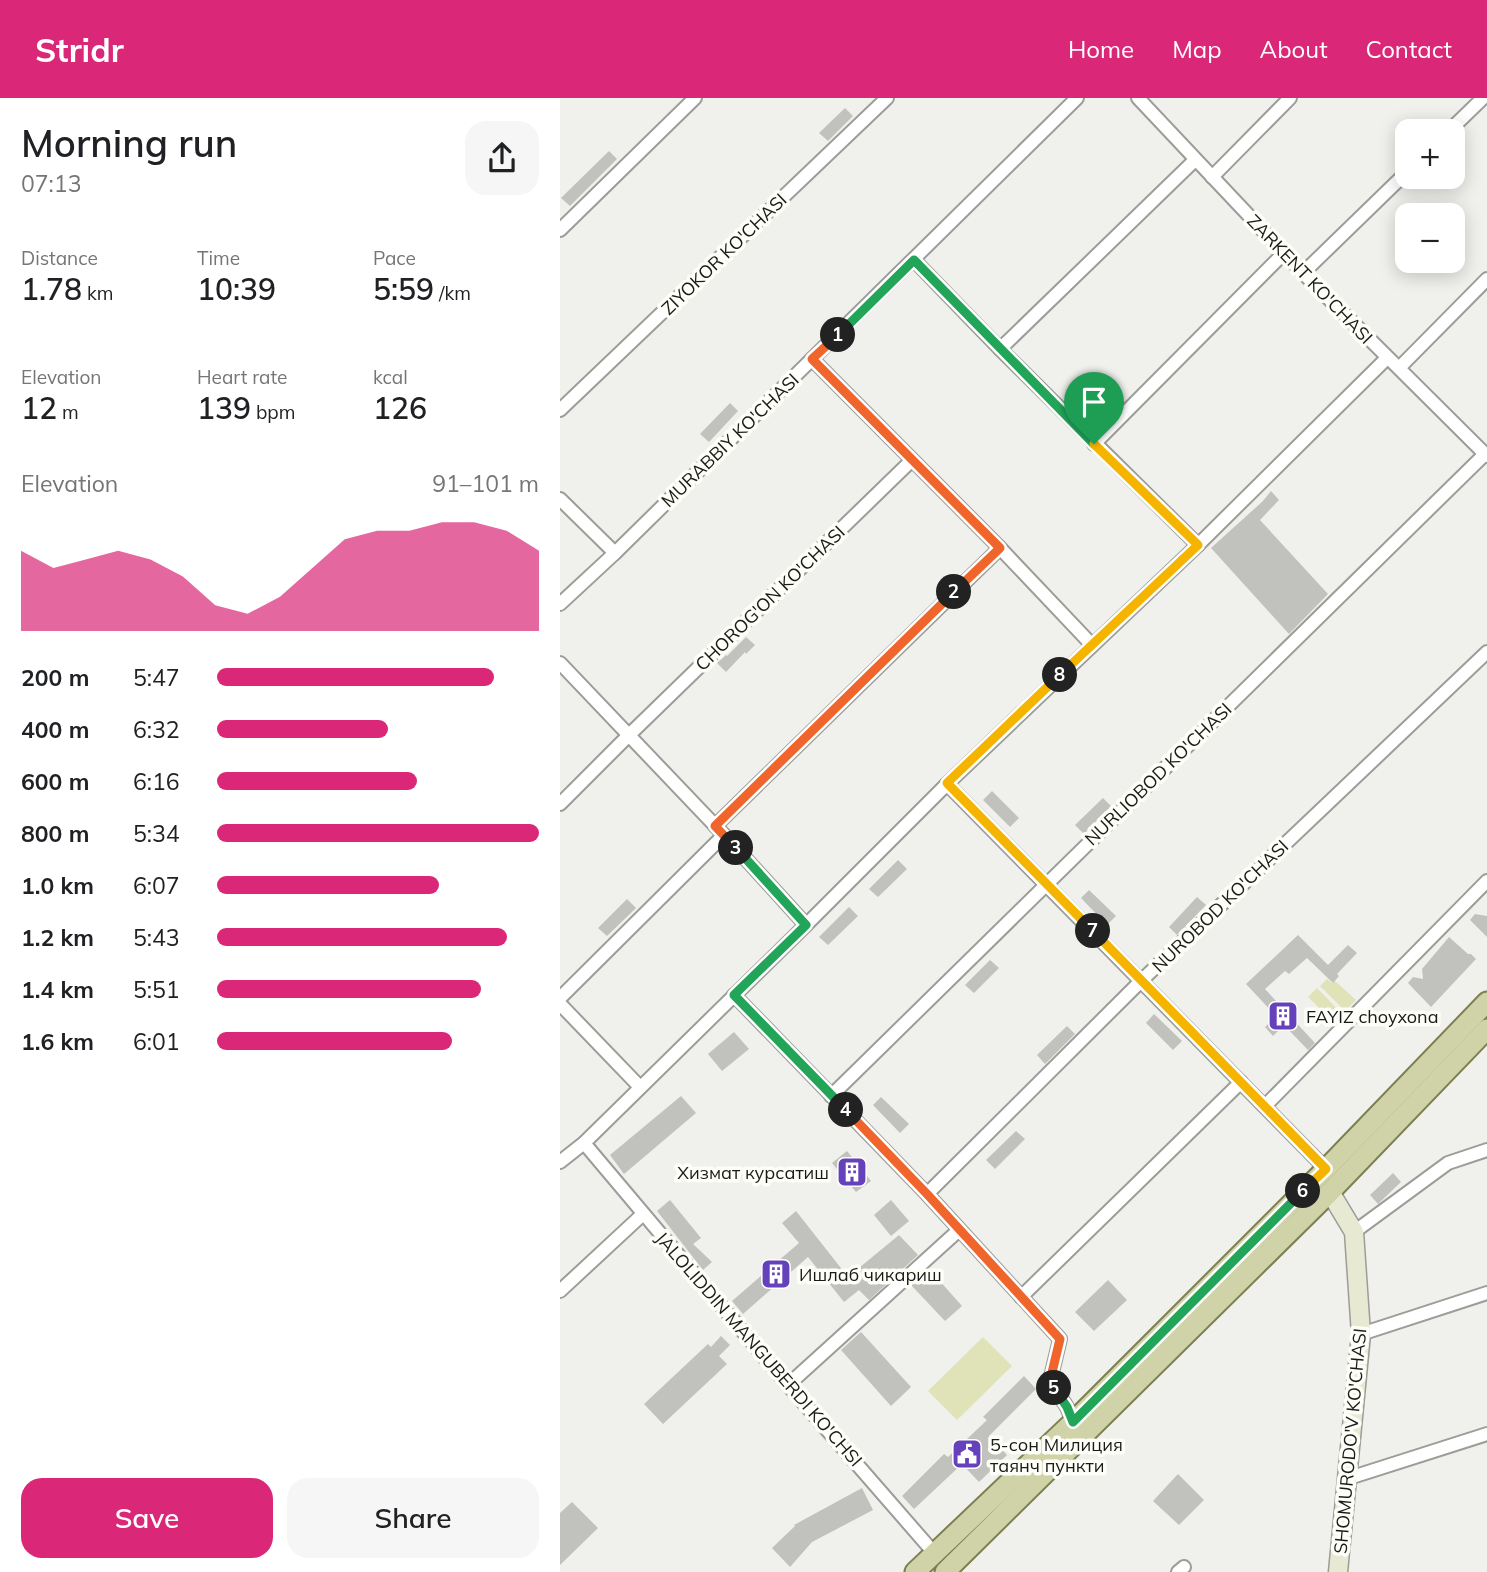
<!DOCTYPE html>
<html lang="en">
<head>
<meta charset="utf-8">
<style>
	:root { --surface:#fff; --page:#f6f6f6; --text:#202124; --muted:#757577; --accent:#db2777 }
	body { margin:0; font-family:Mulish,sans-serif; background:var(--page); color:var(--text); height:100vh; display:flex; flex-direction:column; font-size:26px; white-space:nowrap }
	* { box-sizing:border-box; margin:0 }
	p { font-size:23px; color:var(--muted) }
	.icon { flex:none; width:38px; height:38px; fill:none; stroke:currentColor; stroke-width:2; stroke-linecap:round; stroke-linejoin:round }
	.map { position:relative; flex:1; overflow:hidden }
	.details { display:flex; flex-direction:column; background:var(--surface); width:560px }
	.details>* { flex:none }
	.controls { position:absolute; left:835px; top:21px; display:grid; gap:14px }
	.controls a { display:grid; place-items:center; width:70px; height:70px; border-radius:14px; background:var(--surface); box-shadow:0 4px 18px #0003; font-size:35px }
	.pin { position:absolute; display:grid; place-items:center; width:60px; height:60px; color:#fff; margin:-72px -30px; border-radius:50% 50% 50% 0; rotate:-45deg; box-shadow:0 0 7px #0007 }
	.pin .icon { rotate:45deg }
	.km { position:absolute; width:35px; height:35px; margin:-18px; border-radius:50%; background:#222; color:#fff; font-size:19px; line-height:35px; text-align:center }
	.round { display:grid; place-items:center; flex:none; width:74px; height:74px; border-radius:21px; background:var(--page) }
	.summary { display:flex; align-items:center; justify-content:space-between; height:119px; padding:0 21px }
	h1 { font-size:38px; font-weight:600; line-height:52px }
	.figures { display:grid; grid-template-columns:repeat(3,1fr); gap:10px; height:119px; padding:7px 21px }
	.figures div { display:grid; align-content:center }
	.figures b { font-size:30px; font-weight:600 }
	.figures small { font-size:19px; font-weight:400 }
	.figures p { font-size:19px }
	.chart { height:196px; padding:14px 21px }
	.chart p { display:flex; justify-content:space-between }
	.chart svg { width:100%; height:126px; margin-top:7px; fill:var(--accent); opacity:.7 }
	.action { display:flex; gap:14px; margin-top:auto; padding:14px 21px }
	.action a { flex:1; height:80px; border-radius:21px; background:var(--accent); color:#fff; font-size:28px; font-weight:600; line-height:80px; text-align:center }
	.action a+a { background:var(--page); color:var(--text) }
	ul { padding:0 21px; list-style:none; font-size:23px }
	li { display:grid; grid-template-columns:112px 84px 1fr; align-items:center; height:52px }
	li i { height:18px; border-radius:9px; background:var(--accent) }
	header { display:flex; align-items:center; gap:42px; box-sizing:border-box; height:98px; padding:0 35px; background:var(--accent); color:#fff }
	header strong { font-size:33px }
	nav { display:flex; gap:38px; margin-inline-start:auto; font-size:24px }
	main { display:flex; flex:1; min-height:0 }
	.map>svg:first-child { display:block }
	.green { fill:#dfe3b7 }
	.building { fill:#c1c1bd }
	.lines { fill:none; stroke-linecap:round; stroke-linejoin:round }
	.street-casing { stroke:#9c9d98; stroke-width:16 }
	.secondary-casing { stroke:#9c9d98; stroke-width:21 }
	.primary-casing { stroke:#7c7f50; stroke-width:23 }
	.street { stroke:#fff; stroke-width:12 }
	.secondary { stroke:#e8e9d3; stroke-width:18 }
	.primary { stroke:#d0d3a7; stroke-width:19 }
	.split-1-casing { stroke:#fff; stroke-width:14 }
	.split-2-casing { stroke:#fff; stroke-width:14 }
	.split-3-casing { stroke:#fff; stroke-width:14 }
	.split-4-casing { stroke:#fff; stroke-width:14 }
	.split-5-casing { stroke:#fff; stroke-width:14 }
	.split-6-casing { stroke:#fff; stroke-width:14 }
	.split-7-casing { stroke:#fff; stroke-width:14 }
	.split-8-casing { stroke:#fff; stroke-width:14 }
	.split-9-casing { stroke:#fff; stroke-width:14 }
	.split-1 { stroke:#22a559; stroke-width:9 }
	.split-2 { stroke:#f0652b; stroke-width:9 }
	.split-3 { stroke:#f0652b; stroke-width:9 }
	.split-4 { stroke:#22a559; stroke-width:9 }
	.split-5 { stroke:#f0652b; stroke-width:9 }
	.split-6 { stroke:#22a559; stroke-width:9 }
	.split-7 { stroke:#f5b400; stroke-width:9 }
	.split-8 { stroke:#f5b400; stroke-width:9 }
	.split-9 { stroke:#f5b400; stroke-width:9 }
	.labels { text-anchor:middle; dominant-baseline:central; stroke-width:7; stroke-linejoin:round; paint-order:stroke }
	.street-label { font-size:18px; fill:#1a1a19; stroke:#fefef9 }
	.poi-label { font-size:18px; fill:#1a1a19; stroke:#fefef9; text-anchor:start }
</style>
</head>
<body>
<header>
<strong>Stridr</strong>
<nav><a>Home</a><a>Map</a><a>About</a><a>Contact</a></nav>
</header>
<main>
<section class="details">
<div class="summary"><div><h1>Morning run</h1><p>07:13</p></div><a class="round"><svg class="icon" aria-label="share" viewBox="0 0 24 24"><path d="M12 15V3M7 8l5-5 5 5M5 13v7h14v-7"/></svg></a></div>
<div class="figures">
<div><p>Distance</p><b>1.78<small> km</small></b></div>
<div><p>Time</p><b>10:39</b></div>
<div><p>Pace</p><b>5:59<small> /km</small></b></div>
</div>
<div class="figures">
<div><p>Elevation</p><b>12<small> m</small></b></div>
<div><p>Heart rate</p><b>139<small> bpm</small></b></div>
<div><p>kcal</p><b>126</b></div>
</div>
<div class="chart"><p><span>Elevation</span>91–101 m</p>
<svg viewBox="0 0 160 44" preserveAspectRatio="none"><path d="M0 44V16L10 22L20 19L30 16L40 19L50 25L60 35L70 38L80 32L90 22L100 12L110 9L120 9L130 6L140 6L150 9L160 16V44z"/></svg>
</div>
<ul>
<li><b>200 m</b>5:47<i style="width:86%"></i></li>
<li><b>400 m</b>6:32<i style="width:53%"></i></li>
<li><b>600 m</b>6:16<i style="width:62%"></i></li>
<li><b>800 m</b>5:34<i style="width:100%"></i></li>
<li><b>1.0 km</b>6:07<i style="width:69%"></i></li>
<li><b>1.2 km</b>5:43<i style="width:90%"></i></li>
<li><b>1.4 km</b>5:51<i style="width:82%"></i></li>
<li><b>1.6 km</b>6:01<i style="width:73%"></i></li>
</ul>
<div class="action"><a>Save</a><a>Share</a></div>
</section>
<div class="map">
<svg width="927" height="1474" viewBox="0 0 927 1474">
	<rect width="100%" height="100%" fill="#f0f1ec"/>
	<g class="green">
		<polygon points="767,881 772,885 775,883 796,902 785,913 760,888"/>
		<polygon points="757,890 782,916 774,924 748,899"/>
		<polygon points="423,1239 452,1268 397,1322 368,1293"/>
	</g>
	<g class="building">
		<polygon points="285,10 293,18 268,43 259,35"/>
		<polygon points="49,53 57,61 10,108 1,100"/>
		<polygon points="170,305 178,313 149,344 140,336"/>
		<polygon points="711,393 719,402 700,422 768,496 729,536 651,450 703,403"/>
		<polygon points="186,539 195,547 186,556 185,554 166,574 157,565 166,557 167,558"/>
		<polygon points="432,693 459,720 450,729 423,702"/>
		<polygon points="543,700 551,708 524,736 515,727"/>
		<polygon points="338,762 347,771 318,799 309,791"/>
		<polygon points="529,792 556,818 547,827 521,800"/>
		<polygon points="637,799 646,807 617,837 609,829"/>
		<polygon points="67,801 76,810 47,838 38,830"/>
		<polygon points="289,809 298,818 268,847 259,839"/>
		<polygon points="915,816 927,818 927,839 910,822"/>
		<polygon points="738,837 768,867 788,847 797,855 777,876 779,878 773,885 747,860 729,876 725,873 705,891 755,945 748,952 724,927 713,938 705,929 716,918 686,886"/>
		<polygon points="889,839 908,856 911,856 916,861 871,909 848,885 853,879 863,881 862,871"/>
		<polygon points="430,862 439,870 414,895 405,887"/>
		<polygon points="594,916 622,943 613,952 586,925"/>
		<polygon points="507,928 515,936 485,966 477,957"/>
		<polygon points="174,934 189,951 162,973 148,956"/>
		<polygon points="121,998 136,1015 64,1076 50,1057"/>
		<polygon points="321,999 349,1026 340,1035 313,1007"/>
		<polygon points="456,1033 465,1041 435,1071 426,1062"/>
		<polygon points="287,1053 311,1083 296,1094 272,1065"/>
		<polygon points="833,1075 841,1084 818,1106 810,1097"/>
		<polygon points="110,1102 141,1140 133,1146 152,1164 143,1172 97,1113"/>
		<polygon points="331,1102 349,1123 331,1138 314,1117"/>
		<polygon points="236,1113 288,1179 339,1137 358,1157 309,1202 299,1192 284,1204 248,1159 183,1216 172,1203 239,1145 222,1125"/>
		<polygon points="369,1171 402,1208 385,1223 351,1187"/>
		<polygon points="548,1182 567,1202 534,1233 515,1214"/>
		<polygon points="301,1234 351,1289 331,1308 281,1252"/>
		<polygon points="161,1238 170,1247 159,1258 167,1266 103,1326 84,1306 148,1246 151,1249"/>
		<polygon points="464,1278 476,1291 429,1338 447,1357 419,1384 402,1366 354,1411 342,1398 384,1356 388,1359 427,1322 423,1319"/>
		<polygon points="618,1376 644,1402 619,1427 593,1403"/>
		<polygon points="302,1390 313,1412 252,1444 230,1469 212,1450 235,1428 234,1427"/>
		<polygon points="12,1404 38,1430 0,1467 0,1415"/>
	</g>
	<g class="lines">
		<g class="street-casing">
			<g id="street">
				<polyline points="578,0 743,175 927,358"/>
				<polyline points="889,33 923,0"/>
				<polyline points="652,79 730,0"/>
				<polyline points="0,132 135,0"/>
				<polyline points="354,162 440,251 638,447"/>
				<polyline points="743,175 847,74"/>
				<polyline points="440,251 635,62"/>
				<polyline points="252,261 440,450 532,547"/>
				<polyline points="839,270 927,181"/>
				<polyline points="0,312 327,0"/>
				<polyline points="534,346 724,155"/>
				<polyline points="0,401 55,455"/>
				<polyline points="0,506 55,455 517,0"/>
				<polyline points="0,565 164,737 246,827"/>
				<polyline points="387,686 766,1071"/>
				<polyline points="0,706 68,638 352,362"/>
				<polyline points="155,728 440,450"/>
				<polyline points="174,897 367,1096 500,1241 490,1283 507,1309 513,1324"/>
				<polyline points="0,900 164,737"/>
				<polyline points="0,906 80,989"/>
				<polyline points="271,998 925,356"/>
				<polyline points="705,1008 927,783"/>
				<polyline points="24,1045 228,1287 375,1456"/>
				<polyline points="0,1064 24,1045 246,827 387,686 638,447 827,260"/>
				<polyline points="367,1096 582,882 927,554"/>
				<polyline points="794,1134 888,1065 927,1052"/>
				<polyline points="0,1193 83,1116"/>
				<polyline points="461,1199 681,984"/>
				<polyline points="801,1236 927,1195"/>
				<polyline points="228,1287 399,1132"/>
				<polyline points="786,1381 927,1336"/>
				<polyline points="618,1474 624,1469"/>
			</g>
		</g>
		<g class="secondary-casing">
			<polyline id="secondary" points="770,1094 794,1134 801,1236 778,1474"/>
		</g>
		<g class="primary-casing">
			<g id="primary">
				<polyline points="355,1474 513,1324 766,1071 927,904"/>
				<polyline points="385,1474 770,1094 927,931"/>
			</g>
		</g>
		<use href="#street" class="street"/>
		<use href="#secondary" class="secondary"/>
		<use href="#primary" class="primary"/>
	</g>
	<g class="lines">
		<g class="split-1-casing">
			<polyline id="split-1" points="278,237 354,162 534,346"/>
		</g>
		<g class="split-2-casing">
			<polyline id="split-2" points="278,237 252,261 440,450 394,494"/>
		</g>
		<g class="split-3-casing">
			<polyline id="split-3" points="176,750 155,728 394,494"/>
		</g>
		<g class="split-4-casing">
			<polyline id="split-4" points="176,750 246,827 174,897 286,1012"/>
		</g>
		<g class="split-5-casing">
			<polyline id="split-5" points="286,1012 367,1096 500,1241 490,1283 494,1290"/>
		</g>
		<g class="split-6-casing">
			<polyline id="split-6" points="494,1290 507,1309 513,1324 743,1093"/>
		</g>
		<g class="split-7-casing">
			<polyline id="split-7" points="533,833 766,1071 743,1093"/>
		</g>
		<g class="split-8-casing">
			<polyline id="split-8" points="500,577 387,685 533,833"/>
		</g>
		<g class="split-9-casing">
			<polyline id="split-9" points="500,577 638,447 534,346"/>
		</g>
		<use href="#split-1" class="split-1"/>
		<use href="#split-2" class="split-2"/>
		<use href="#split-3" class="split-3"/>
		<use href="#split-4" class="split-4"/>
		<use href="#split-5" class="split-5"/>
		<use href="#split-6" class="split-6"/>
		<use href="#split-7" class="split-7"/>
		<use href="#split-8" class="split-8"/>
		<use href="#split-9" class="split-9"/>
	</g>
	<defs>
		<g id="building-square" transform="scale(1.575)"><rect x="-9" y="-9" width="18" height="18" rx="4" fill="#6542bb" stroke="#fefef9"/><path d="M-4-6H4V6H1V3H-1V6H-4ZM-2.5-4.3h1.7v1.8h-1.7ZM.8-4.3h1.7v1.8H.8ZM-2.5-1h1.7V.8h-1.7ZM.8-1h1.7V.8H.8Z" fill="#fff"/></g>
		<g id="civic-square" transform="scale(1.575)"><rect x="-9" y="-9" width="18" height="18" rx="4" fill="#6542bb" stroke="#fefef9"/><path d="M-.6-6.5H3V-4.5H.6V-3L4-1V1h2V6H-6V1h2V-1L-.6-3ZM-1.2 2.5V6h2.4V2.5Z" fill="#fff"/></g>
	</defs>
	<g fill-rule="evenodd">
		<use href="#building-square" x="723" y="918"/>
		<use href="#building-square" x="292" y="1074"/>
		<use href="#building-square" x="216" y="1176"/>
		<use href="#civic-square" x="407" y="1356"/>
	</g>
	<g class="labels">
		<g class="street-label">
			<text transform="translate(164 156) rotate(-44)">ZIYOKOR KO'CHASI</text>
			<text transform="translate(750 181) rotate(46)">ZARKENT KO'CHASI</text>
			<text transform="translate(170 342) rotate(-44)">MURABBIY KO'CHASI</text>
			<text transform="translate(210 500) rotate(-44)">CHOROG'ON KO'CHASI</text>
			<text transform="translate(598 676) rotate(-44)">NURLIOBOD KO'CHASI</text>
			<text transform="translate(660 808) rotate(-44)">NUROBOD KO'CHASI</text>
			<text transform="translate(199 1251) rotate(49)">JALOLIDDIN MANGUBERDI KO'CHSI</text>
			<text transform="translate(790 1343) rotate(-85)">SHOMURODO'V KO'CHASI</text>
		</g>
		<g class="poi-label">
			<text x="746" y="918">FAYIZ choyxona</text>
			<text x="269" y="1074" text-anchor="end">Хизмат курсатиш</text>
			<text x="239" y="1176">Ишлаб чикариш</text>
			<text x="430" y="1346">5-сон Милиция<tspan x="430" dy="21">таянч пункти</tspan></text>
		</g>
	</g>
</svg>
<div class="controls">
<a>+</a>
<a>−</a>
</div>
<div class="pin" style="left:534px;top:346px;background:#1e9e55"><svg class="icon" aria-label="arrive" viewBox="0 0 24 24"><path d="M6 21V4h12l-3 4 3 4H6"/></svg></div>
<b class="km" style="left:278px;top:237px">1</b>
<b class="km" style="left:394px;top:494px">2</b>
<b class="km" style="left:176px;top:750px">3</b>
<b class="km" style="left:286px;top:1012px">4</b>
<b class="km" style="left:494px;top:1290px">5</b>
<b class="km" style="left:743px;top:1093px">6</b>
<b class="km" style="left:533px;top:833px">7</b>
<b class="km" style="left:500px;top:577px">8</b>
</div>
</main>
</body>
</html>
